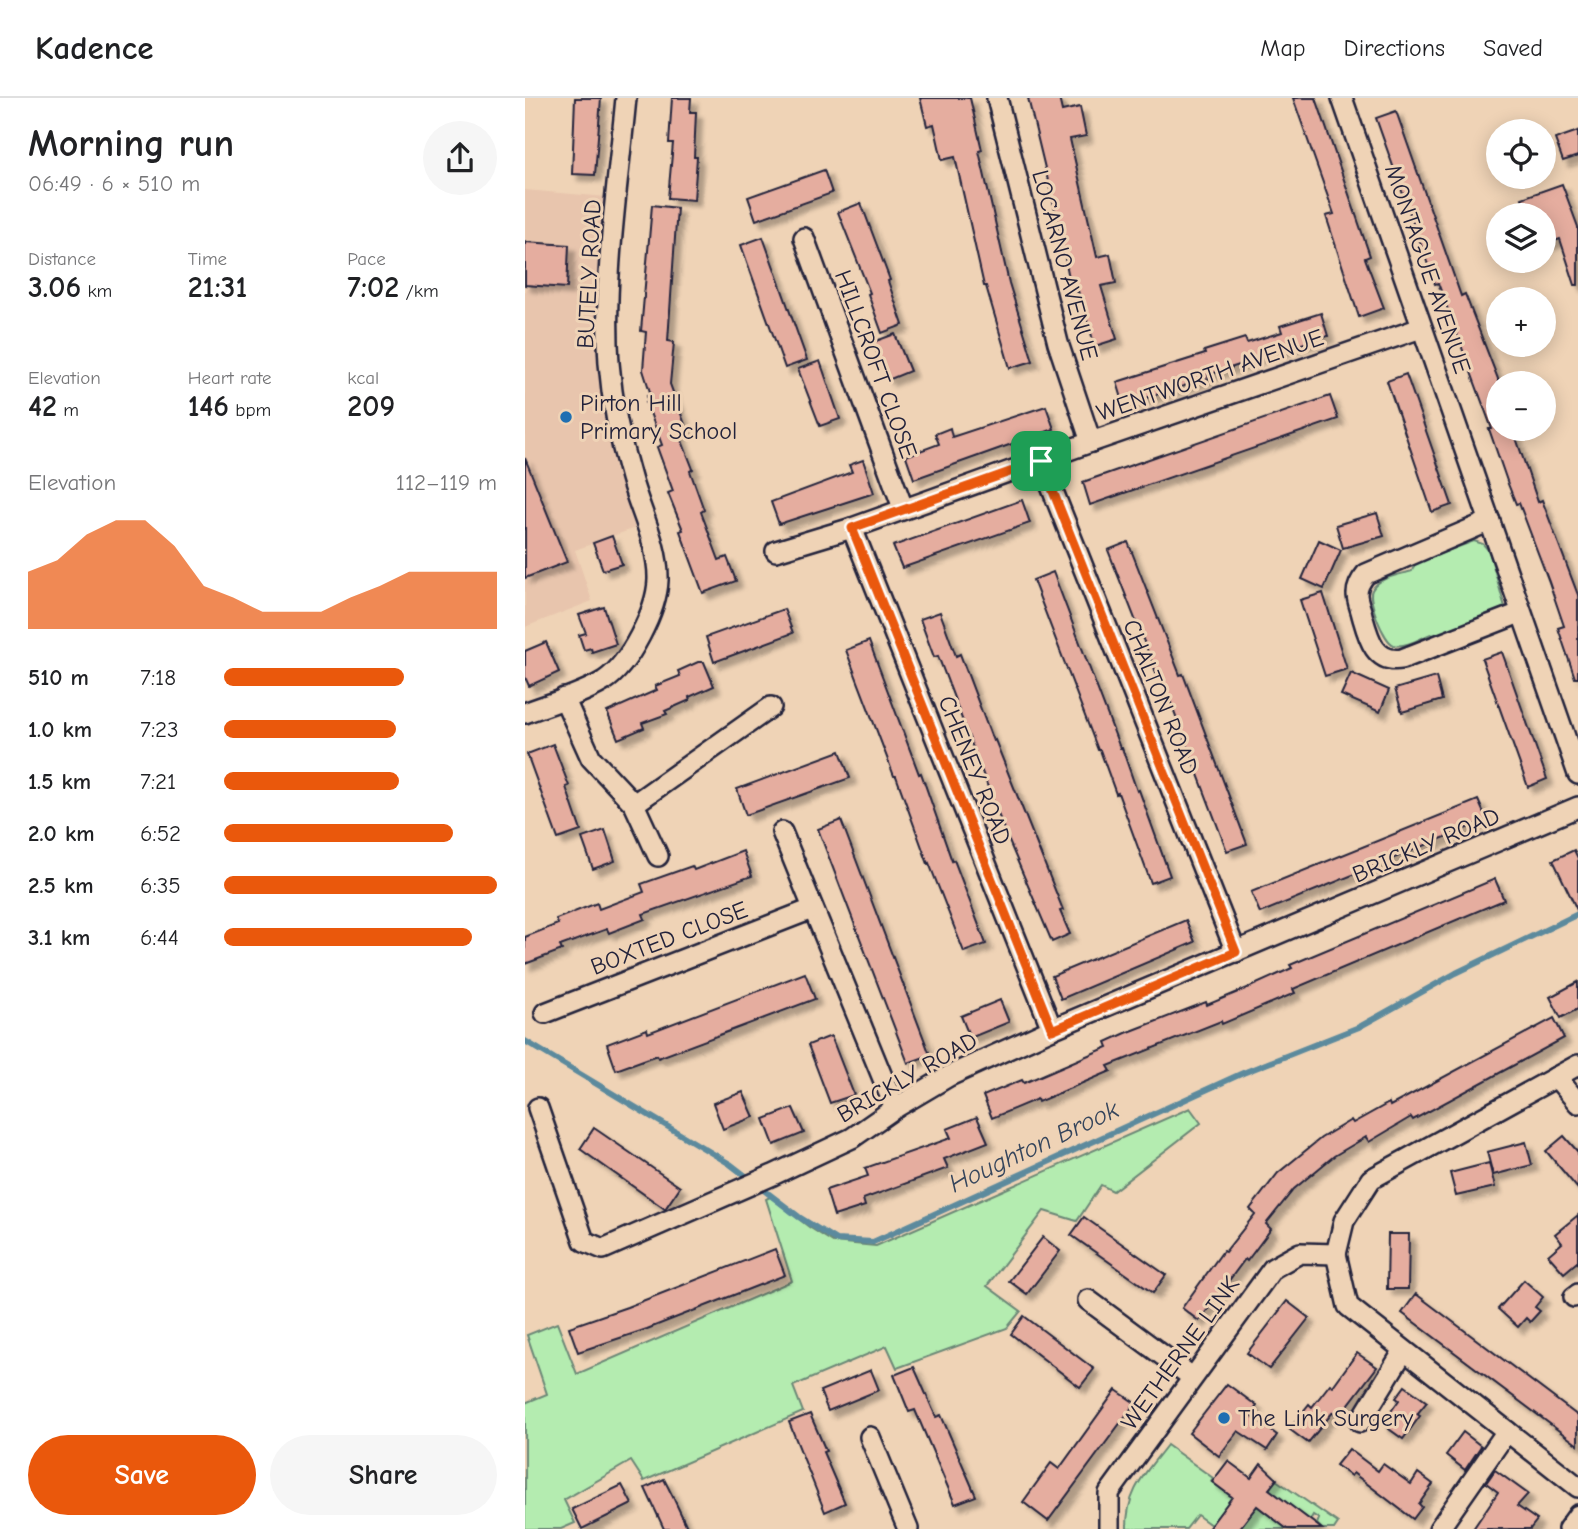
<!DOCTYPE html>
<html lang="en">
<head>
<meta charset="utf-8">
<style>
	:root { --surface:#fff; --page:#f6f6f6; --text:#202124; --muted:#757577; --line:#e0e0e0; --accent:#ea580c }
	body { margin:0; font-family:"Comic Neue",sans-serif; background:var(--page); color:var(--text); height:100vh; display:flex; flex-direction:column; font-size:26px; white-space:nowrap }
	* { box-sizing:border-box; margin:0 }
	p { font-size:23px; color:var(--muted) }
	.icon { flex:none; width:38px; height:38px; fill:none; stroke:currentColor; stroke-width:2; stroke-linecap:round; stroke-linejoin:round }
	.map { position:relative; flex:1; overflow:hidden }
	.side { display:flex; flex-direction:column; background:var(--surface); width:525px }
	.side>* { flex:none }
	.fabs { position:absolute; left:961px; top:21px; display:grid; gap:14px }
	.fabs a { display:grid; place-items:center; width:70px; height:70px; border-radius:50%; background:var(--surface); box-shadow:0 4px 18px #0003; font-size:35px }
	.pin { position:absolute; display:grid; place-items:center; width:60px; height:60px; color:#fff; margin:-30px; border-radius:14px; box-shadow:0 4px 10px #0006 }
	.round { display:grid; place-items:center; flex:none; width:74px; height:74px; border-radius:37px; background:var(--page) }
	.overview { display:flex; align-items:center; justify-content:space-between; height:119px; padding:0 28px }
	h1 { font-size:38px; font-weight:700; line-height:52px }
	.figures { display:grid; grid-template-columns:repeat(3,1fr); gap:10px; height:119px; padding:7px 28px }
	.figures div { display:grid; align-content:center }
	.figures b { font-size:30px; font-weight:700 }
	.figures small { font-size:19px; font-weight:400 }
	.figures p { font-size:19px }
	.chart { height:196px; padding:14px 28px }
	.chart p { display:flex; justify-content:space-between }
	.chart svg { width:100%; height:126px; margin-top:7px; fill:var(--accent); opacity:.7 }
	.action { display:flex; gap:14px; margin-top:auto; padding:14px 28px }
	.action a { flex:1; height:80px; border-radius:42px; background:var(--accent); color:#fff; font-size:28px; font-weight:700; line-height:80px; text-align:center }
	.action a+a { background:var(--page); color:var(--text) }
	ul { padding:0 28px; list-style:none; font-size:23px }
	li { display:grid; grid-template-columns:112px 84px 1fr; align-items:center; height:52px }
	li i { height:18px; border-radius:9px; background:var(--accent) }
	header { display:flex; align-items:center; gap:42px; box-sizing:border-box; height:98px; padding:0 35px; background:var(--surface); border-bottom:2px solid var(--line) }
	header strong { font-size:33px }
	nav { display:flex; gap:38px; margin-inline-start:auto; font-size:24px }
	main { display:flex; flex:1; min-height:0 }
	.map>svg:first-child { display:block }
	.built { fill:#e8c5ad }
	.green { fill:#b4ecb0; stroke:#6b8776; stroke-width:2 }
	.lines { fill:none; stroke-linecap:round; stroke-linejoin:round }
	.stream { stroke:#5b8a9d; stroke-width:6 }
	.building { fill:#e5ad9f; stroke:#22223b; stroke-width:2; filter:url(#shadow) }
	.minor-casing { stroke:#22223b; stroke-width:24 }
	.minor { stroke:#efd3b6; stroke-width:19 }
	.route-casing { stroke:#fff; stroke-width:14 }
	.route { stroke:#ea580c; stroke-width:9 }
	.poi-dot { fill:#1f6fb2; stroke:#efd3b6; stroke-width:2.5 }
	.labels { text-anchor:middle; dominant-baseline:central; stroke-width:6; stroke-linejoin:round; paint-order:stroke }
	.street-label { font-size:24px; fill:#22223b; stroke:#efd3b6 }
	.poi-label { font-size:24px; fill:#22223b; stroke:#efd3b6; text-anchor:start }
	.water-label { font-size:26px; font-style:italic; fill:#35455c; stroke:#efd3b6 }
</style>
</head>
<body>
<header>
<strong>Kadence</strong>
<nav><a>Map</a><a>Directions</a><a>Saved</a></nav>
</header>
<main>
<section class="side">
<div class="overview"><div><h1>Morning run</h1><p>06:49 · 6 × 510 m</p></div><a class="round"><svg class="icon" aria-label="share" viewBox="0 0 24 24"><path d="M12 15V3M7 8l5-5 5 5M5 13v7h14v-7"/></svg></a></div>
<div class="figures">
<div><p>Distance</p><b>3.06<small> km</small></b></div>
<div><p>Time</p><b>21:31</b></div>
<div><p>Pace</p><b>7:02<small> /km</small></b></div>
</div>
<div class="figures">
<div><p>Elevation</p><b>42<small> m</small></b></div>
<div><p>Heart rate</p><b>146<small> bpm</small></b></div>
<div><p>kcal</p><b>209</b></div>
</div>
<div class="chart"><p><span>Elevation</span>112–119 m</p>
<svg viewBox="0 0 160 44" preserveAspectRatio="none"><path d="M0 44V24L10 20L20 11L30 6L40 6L50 15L60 29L70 33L80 38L90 38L100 38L110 33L120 29L130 24L140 24L150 24L160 24V44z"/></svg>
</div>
<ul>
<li><b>510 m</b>7:18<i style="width:66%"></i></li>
<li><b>1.0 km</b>7:23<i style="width:63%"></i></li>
<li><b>1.5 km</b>7:21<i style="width:64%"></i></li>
<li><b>2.0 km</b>6:52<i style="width:84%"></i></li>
<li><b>2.5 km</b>6:35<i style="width:100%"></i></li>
<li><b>3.1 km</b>6:44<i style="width:91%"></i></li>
</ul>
<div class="action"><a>Save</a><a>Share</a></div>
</section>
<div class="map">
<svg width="1053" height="1431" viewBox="0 0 1053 1431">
	<defs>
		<filter id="shadow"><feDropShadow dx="6" dy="6" stdDeviation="2" flood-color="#0004"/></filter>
	</defs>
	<rect width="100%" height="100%" fill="#efd3b6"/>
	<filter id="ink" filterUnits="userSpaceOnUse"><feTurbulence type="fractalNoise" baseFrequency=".0143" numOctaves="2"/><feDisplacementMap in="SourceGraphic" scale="14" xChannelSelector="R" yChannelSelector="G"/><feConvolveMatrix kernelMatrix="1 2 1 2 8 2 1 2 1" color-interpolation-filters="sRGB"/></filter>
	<g filter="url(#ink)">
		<polygon class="built" points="0,92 82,99 75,273 89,365 110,430 50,452 67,503 0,529"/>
		<g class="green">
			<path d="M949,443l9,3 6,7 17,60 -65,27 -10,-4c-10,4 -26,14 -37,11 -10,-3 -27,-46 -22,-55 7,-13 27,-15 40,-19l3,-8z"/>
			<polygon points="665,1010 676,1025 588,1093 576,1087 552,1123 519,1113 462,1188 496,1213 482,1230 372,1270 362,1248 268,1288 278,1314 119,1383 106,1363 39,1402 50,1425 36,1431 0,1431 0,1305 22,1296 2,1237 32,1225 52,1276 267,1183 241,1101 245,1099 284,1129 308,1144 351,1148"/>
			<path d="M642,1347l46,33 -2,3 21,16 -21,28 -14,-10 -11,14h-59c-1,-38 18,-55 40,-84z"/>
			<polygon points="751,1382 813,1425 809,1431 797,1431 792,1426 794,1421 788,1417 785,1422 744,1392"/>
			<polygon points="732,1408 762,1431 714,1431"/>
		</g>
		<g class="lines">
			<polyline class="stream" points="0,943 205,1066 274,1119 311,1142 348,1144 718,975 834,929 931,875 1053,816"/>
		</g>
		<g class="building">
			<polygon points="50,0 76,0 70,77 47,76"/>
			<polygon points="147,0 166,0 165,14 171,14 169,59 172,59 169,102 143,100 148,45 144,45"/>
			<polygon points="395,0 445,0 457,52 454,53 484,185 508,263 485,270 461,188 459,188 430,59 417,62 409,26 402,28"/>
			<polygon points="503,0 534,0 537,13 555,9 561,38 545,41 572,159 585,156 591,185 576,188 592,241 570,248 553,193 547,195 532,120"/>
			<polygon points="768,0 791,0 845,158 840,160 859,210 834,219 801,118 809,116"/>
			<polygon points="871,13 936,198 940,196 973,281 973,331 988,331 1013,404 1017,402 1053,497 1053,580 1050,580 1033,530 1039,528 1024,484 994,405 991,406 983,386 964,331 967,331 913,185 910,186 902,164 851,20"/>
			<polygon points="1053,33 1053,58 1038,63 1030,41"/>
			<polygon points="299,72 307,95 231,122 223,99"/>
			<polygon points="1037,86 1053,129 1053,187 1050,187 1035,141 1018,147 1018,117 1003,117 997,100"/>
			<polygon points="336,105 365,182 363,183 378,227 357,235 343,196 345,195 313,114"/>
			<polygon points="127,107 152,110 143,243 149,244 145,286 162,332 154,335 168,371 165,373 179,412 176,414 194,462 202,459 211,483 178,495 155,433 158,432 143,395 148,393 132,349 137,347 121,304 123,303 122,298 126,297 118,272 121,234 116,233"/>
			<polygon points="238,139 282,262 260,270 216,147"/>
			<polygon points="0,144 44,147 42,190 0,187"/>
			<polygon points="796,215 803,238 727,261 727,263 683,277 684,280 599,307 592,284 680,256 679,253 720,240 722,245 757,234 755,228"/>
			<polygon points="370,236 385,273 363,282 348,244"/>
			<polygon points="295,263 315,321 295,328 273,271"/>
			<polygon points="881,276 927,407 907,414 862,283"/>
			<polygon points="805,298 813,321 565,407 558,384"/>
			<polygon points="521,308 529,331 389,381 381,358 414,346 410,336 425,330 427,339"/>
			<polygon points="0,360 42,464 0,480"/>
			<polygon points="338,362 349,395 254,426 246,404 327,374 324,367"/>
			<polygon points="497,402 505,425 377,470 368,448"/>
			<polygon points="852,415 859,438 818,450 811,427"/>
			<polygon points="87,438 97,466 78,472 68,445"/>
			<polygon points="794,442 816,452 799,491 777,481"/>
			<polygon points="603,444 655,577 658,576 722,746 702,753 635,576 632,577 583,452"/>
			<polygon points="528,474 595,650 597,650 612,693 614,692 645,778 626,785 593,695 591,696 575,652 573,652 508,482"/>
			<polygon points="798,495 822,571 800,578 775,502"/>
			<polygon points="79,509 91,546 67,554 66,550 59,552 54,537 61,535 54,517"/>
			<polygon points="259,511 268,535 189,564 181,539"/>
			<polygon points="415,514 431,558 435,556 468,643 470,642 538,812 535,813 545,836 527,844 480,734 413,558 409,559 395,521"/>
			<polygon points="344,543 394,676 396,675 427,763 429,762 461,846 439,854 404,765 403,766 371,678 369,678 321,552"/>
			<polygon points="21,544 34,574 4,588 0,579 0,553"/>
			<polygon points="977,554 1022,681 1003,689 957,561"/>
			<polygon points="173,564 179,564 189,588 164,599 165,602 140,613 142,616 117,625 119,630 93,641 82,614 132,592 130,588 155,578 153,573"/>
			<polygon points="826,575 864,592 855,614 816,597"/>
			<polygon points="911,579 917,602 877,614 870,591"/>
			<polygon points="28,646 44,688 41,689 56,733 33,741 2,656"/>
			<polygon points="315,653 325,680 221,717 212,691"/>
			<polygon points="953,702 962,722 735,815 726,794"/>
			<polygon points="316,722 405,957 383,965 293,731"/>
			<polygon points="80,732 90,763 68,771 57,740"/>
			<polygon points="1049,752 1053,760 1053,814 1028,762"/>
			<polygon points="218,753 227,778 118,816 120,821 84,835 82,831 35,848 37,852 0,866 0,839 33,826 31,821 72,805 74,811 119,794 116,786 167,768 169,772"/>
			<polygon points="970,781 979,802 768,891 770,895 697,926 696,923 583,968 586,973 513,1004 512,1001 467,1020 458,998 497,982 499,985 559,959 583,949 581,944 601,935 681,904 682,907 725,889 767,870 765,867"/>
			<polygon points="661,822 670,844 536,901 527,878"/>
			<polygon points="280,875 290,901 133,960 132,957 91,972 82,946 122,931 123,935"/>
			<polygon points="1053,884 1053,911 1036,920 1025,899"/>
			<polygon points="475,902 484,924 445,940 436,918"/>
			<polygon points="1029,920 1039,940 888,1022 886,1019 844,1044 841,1039 809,1058 769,1091 741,1126 746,1131 722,1163 720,1161 674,1223 657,1210 698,1153 700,1154 730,1116 725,1111 753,1075 796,1040 826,1022 828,1025 864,1005 865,1008"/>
			<polygon points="306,938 329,997 305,1005 283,947"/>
			<polygon points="218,994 229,1019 198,1031 188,1005"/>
			<polygon points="268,1010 279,1035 249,1047 239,1021"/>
			<polygon points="452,1019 463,1044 419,1061 423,1070 338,1101 340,1108 309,1118 301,1092 343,1078 340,1070 426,1040 422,1031"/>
			<polygon points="69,1030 155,1089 140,1111 55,1051"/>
			<polygon points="1039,1038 1053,1054 1053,1091 1021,1053"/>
			<polygon points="1001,1044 1007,1067 968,1077 962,1054"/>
			<polygon points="964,1065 970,1089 931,1098 925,1075"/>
			<polygon points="1053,1117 1053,1166 1052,1164 1039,1175 1023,1157 1037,1145 1030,1136"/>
			<polygon points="559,1119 641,1177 628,1195 546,1137"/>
			<polygon points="863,1136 884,1136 883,1191 862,1191"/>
			<polygon points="518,1139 535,1153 502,1196 484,1183"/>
			<polygon points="250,1151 260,1177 122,1231 53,1254 44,1229 102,1209"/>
			<polygon points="999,1182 1018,1199 1010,1209 1015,1213 1005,1224 1001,1220 993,1229 973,1211"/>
			<polygon points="891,1196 1053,1318 1053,1347 877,1215"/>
			<polygon points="762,1203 784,1220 744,1271 722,1255"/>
			<polygon points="499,1218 569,1271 555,1289 486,1236"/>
			<polygon points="832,1255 852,1269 814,1319 808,1314 783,1345 764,1331 784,1306 787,1309 805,1286 808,1288"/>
			<polygon points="389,1269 411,1319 416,1317 451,1398 430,1406 390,1312 384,1314 369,1277"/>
			<polygon points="346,1272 354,1292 303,1313 295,1293"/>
			<polygon points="702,1286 732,1308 725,1317 752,1337 742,1352 713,1333 694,1358 664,1335"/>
			<polygon points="880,1288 902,1304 892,1316 895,1318 878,1341 857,1326 874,1302 871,1300"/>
			<polygon points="591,1292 610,1305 523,1423 498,1404 526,1365 534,1371"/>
			<polygon points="285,1316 301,1353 298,1354 320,1405 300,1414 264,1324"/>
			<polygon points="938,1334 956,1348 940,1372 921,1357"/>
			<polygon points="824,1351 853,1373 858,1366 886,1386 893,1375 908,1386 894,1406 897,1409 888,1421 828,1375 826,1378 811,1367"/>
			<polygon points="703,1363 726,1380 736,1366 752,1381 744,1391 797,1431 762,1431 732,1408 714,1431 683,1431 707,1399 687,1384"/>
			<polygon points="970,1372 1003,1396 992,1408 1012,1422 1005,1431 948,1431 973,1394 961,1385"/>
			<polygon points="139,1381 148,1399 163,1431 139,1431 120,1390"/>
			<polygon points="97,1387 107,1406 57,1431 47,1411"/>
		</g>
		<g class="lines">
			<g class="minor-casing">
				<g id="minor">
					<polyline points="472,0 533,245 566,344"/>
					<polyline points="817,0 1053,676"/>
					<polyline points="279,140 378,410"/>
					<polyline points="516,363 711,854"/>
					<path d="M965,423l-124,53c-5,6 -9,12 -9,20 0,7 4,15 5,21 6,21 12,49 40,44l118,-46"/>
					<polyline points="327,430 527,931"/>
					<polyline points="251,453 327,430 566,344 896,230"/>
					<polyline points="39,600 66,660 109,706 133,758"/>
					<path d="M0,615c26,-10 56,-18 79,-32 25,-16 53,-71 54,-101 1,-34 -18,-69 -27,-102 -11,-37 -19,-77 -22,-115 -6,-85 9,-179 17,-265"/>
					<polyline points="109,706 246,609"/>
					<polyline points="257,734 370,1010"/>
					<polyline points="20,915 287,811"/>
					<polyline points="1053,967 846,1081 819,1123 811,1156 823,1208 1053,1389"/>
					<polyline points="1031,979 1053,1005"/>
					<polyline points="13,1010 59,1143 78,1151 248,1077 327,1040 370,1010 424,978 527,931 1053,709"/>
					<polyline points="1049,1199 1053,1196"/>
					<polyline points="563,1202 667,1279"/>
					<polyline points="835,1324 878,1254"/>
					<polyline points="345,1339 383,1431"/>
					<polyline points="584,1431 584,1395 748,1170 775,1155 811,1156"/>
					<polyline points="914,1431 982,1333"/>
					<polyline points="1043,1431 1053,1417"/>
				</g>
			</g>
			<use href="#minor" class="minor"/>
		</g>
	</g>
	<g class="lines" filter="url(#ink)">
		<g class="route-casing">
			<polygon id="route" points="516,363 711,854 527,932 327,430"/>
		</g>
		<use href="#route" class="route"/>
	</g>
	<g class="poi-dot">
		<circle cx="41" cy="319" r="7"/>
		<circle cx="699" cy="1320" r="7"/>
	</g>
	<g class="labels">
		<g class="street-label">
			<text transform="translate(540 167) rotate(75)">LOCARNO AVENUE</text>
			<text transform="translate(903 171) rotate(71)">MONTAGUE AVENUE</text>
			<text transform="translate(64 176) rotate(-87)">BUTELY ROAD</text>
			<text transform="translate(351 266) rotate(70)">HILLCROFT CLOSE</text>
			<text transform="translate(685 277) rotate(-19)">WENTWORTH AVENUE</text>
			<text transform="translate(636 599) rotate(68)">CHALTON ROAD</text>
			<text transform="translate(450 672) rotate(68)">CHENEY ROAD</text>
			<text transform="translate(901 747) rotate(-23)">BRICKLY ROAD</text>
			<text transform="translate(144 840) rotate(-21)">BOXTED CLOSE</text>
			<text transform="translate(382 979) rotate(-30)">BRICKLY ROAD</text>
			<text transform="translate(655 1255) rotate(-54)">WETHERNE LINK</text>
		</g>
		<g class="poi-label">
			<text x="55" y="305">Pirton Hill<tspan x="55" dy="28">Primary School</tspan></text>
			<text x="713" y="1320">The Link Surgery</text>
		</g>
		<g class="water-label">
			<text transform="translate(509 1049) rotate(-25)">Houghton Brook</text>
		</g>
	</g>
</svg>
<div class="fabs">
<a><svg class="icon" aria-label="locate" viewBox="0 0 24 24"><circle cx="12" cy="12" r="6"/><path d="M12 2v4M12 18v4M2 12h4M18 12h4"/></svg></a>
<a><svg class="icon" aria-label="layers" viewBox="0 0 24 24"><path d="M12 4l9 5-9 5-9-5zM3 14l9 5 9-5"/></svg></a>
<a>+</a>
<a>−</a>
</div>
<div class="pin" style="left:516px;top:363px;background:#1e9e55"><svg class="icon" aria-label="arrive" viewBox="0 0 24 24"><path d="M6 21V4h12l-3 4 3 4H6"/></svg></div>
</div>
</main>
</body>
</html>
